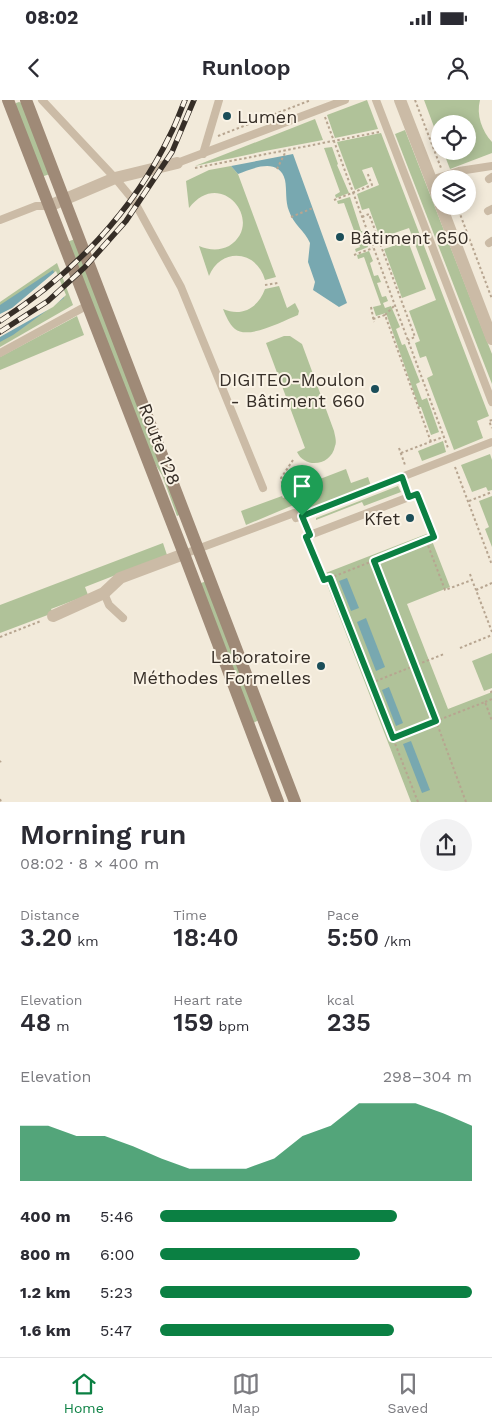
<!DOCTYPE html>
<html lang="en">
<head>
<meta charset="utf-8">
<style>
	:root { --surface:#fff; --page:#f2f2f3; --text:#2b2b33; --muted:#7c7c81; --line:#e1e1e2; --accent:#0b8043 }
	body { margin:0; font-family:"Work Sans",sans-serif; background:var(--page); color:var(--text); height:100vh; display:flex; flex-direction:column; font-size:19px; white-space:nowrap }
	* { box-sizing:border-box; margin:0 }
	p { font-size:16px; color:var(--muted) }
	.icon { flex:none; width:28px; height:28px; fill:none; stroke:currentColor; stroke-width:2; stroke-linecap:round; stroke-linejoin:round }
	.map { position:relative; height:702px; overflow:hidden }
	.drawer { display:flex; flex-direction:column; background:var(--surface); flex:1 }
	.drawer>* { flex:none }
	.controls { position:absolute; left:431px; top:15px; display:grid; gap:10px }
	.controls a { display:grid; place-items:center; width:45px; height:45px; border-radius:50%; background:var(--surface); box-shadow:0 2px 12px #0003; font-size:25px }
	.pin { position:absolute; display:grid; place-items:center; width:42px; height:42px; color:#fff; margin:-51px -21px; border-radius:50% 50% 50% 0; rotate:-45deg; box-shadow:0 0 5px #0007 }
	.pin .icon { rotate:45deg }
	.round { display:grid; place-items:center; flex:none; width:52px; height:52px; border-radius:26px; background:var(--page) }
	.overview { display:flex; align-items:center; justify-content:space-between; height:85px; padding:0 20px }
	h1 { font-size:28px; font-weight:600; line-height:38px }
	.metrics { display:grid; grid-template-columns:repeat(3,1fr); gap:8px; height:85px; padding:5px 20px }
	.metrics div { display:grid; align-content:center }
	.metrics b { font-size:25px; font-weight:600 }
	.metrics small { font-size:14px; font-weight:400 }
	.metrics p { font-size:14px }
	.chart { height:140px; padding:10px 20px }
	.chart p { display:flex; justify-content:space-between }
	.chart svg { width:100%; height:90px; margin-top:5px; fill:var(--accent); opacity:.7 }
	ul { padding:0 20px; list-style:none; font-size:16px }
	li { display:grid; grid-template-columns:80px 60px 1fr; align-items:center; height:38px }
	li i { height:12px; border-radius:6px; background:var(--accent) }
	.status { display:flex; justify-content:space-between; align-items:center; height:35px; padding:0 25px; background:var(--surface); direction:ltr }
	.status svg { height:14px; fill:currentColor }
	header { display:flex; justify-content:space-between; align-items:center; height:65px; padding:0 20px; background:var(--surface); font-size:22px; font-weight:600 }
	.tabs { display:flex; justify-content:space-around; align-items:center; height:70px; border-top:1px solid var(--line); background:var(--surface); font-size:14px; color:var(--muted) }
	.tabs a { display:grid; justify-items:center; gap:2px }
	.tabs .selected { color:var(--accent) }
	.map>svg:first-child { display:block }
	.green { fill:#b0c299 }
	.water { fill:#78a8b0 }
	.pier { fill:#f2eada }
	.lines { fill:none; stroke-linecap:round; stroke-linejoin:round }
	.path { stroke:#b7a590; stroke-width:2; stroke-dasharray:2.5 2.5; stroke-linecap:butt }
	.service { stroke:#cbbba6; stroke-width:8 }
	.minor { stroke:#cbbba6; stroke-width:12 }
	.tertiary { stroke:#cbbba6; stroke-width:12 }
	.secondary { stroke:#9f8a77; stroke-width:12 }
	.rail-casing { stroke:#362e27; stroke-width:5.5 }
	.rail { stroke:#faf3e6; stroke-width:4; stroke-dasharray:11; stroke-linecap:butt }
	.route-casing { stroke:#fff; stroke-width:10 }
	.route { stroke:#0b8043; stroke-width:6 }
	.poi-dot { fill:#1b4e59; stroke:#faf3e6; stroke-width:2 }
	.labels { text-anchor:middle; dominant-baseline:central; stroke-width:4; stroke-linejoin:round; paint-order:stroke }
	.poi-label { font-size:18px; fill:#362e27; stroke:#faf3e6; text-anchor:end }
	.street-label { font-size:18px; fill:#362e27; stroke:#faf3e6 }
</style>
</head>
<body>
<div class="status"><b>08:02</b><svg viewBox="0 0 49 12"><path d="M0 12V9h3v3zM5 12V6h3v6zM10 12V3h3v9zM15 12V0h3v12zM26 1h20v11H26zM47 4h2v5h-2z"/></svg></div>
<header><svg class="icon" aria-label="back" viewBox="0 0 24 24"><path d="M15 5l-7 7 7 7"/></svg>Runloop<svg class="icon" aria-label="person" viewBox="0 0 24 24"><circle cx="12" cy="8" r="4"/><path d="M4 21q1-7 8-7t8 7"/></svg></header>
<div class="map">
<svg width="492" height="702" viewBox="0 0 492 702">
	<rect width="100%" height="100%" fill="#f2eada"/>
	<g class="green">
		<polygon points="367,0 378,29 335,38 327,15"/>
		<path d="M424,0h56c-4,15 2,31 12,42v11l-42,16 -7,-18h25v-27h-28v19z"/>
		<polygon points="19,2 22,3 50,74 41,77 16,6 16,3"/>
		<polygon points="315,19 323,40 265,51 195,66"/>
		<polygon points="405,30 492,254 492,284 395,34"/>
		<polygon points="381,33 489,316 477,321 483,338 454,350 427,278 433,275 426,256 420,258 415,243 420,241 409,211 436,200 409,128 380,138 369,108 362,110 357,94 379,85 372,67 362,70 368,84 355,90 337,42"/>
		<polygon points="332,47 338,64 337,65 349,93 336,98 335,95 340,92 324,48"/>
		<path d="M231,66l7,8 38,103 -11,3c-8,-30 -44,-33 -56,-4l-10,-30c10,4 20,5 30,0 37,-23 -8,-80 -40,-38l-3,-27 23,-11z"/>
		<polygon points="350,97 361,131 362,131 368,147 356,152 355,149 360,147 344,103 338,104 337,101"/>
		<polygon points="75,139 181,414 177,416 162,375 148,353 67,142"/>
		<polygon points="408,141 426,189 402,198 384,149"/>
		<polygon points="369,151 373,161 370,163 374,176 378,175 381,182 377,183 382,197 386,196 388,201 383,203 385,208 391,206 400,227 396,229 402,245 405,244 420,282 416,284 422,300 427,298 439,332 431,335 421,307 419,307 386,213 376,216 373,207 381,205 364,157 358,159 357,155"/>
		<polygon points="57,163 73,205 0,247 0,202"/>
		<path d="M279,186l8,22 8,-5 4,8 -1,4c-15,6 -50,25 -63,14 -6,-5 -9,-13 -12,-20 19,8 35,-1 42,-20z"/>
		<polygon points="77,216 84,235 0,270 0,257"/>
		<path d="M284,236h6l12,8 32,87c1,5 3,11 1,15 -4,20 -30,23 -38,6l8,-4 -39,-105z"/>
		<polygon points="443,341 446,352 422,361 418,351"/>
		<polygon points="490,354 492,360 492,390 488,391 486,387 472,392 461,365"/>
		<polygon points="346,369 351,383 368,377 371,386 303,412 294,389"/>
		<polygon points="398,386 401,392 364,406 362,402 316,420 316,418"/>
		<polygon points="291,395 296,404 246,425 241,411 282,396 283,398"/>
		<polygon points="492,396 492,447 485,429 489,427 479,401"/>
		<polygon points="429,433 450,487 407,504 448,609 492,592 492,702 411,702 323,474"/>
		<polygon points="163,443 167,455 85,487 88,495 51,509 53,513 0,533 0,505"/>
		<polygon points="207,481 259,620 251,624 198,484"/>
		<polygon points="492,553 492,588 484,591 472,561"/>
	</g>
	<g class="water">
		<path d="M293,54l54,149 -8,4 -26,-17 2,-8 -7,-20 2,-19c-5,-12 -17,-19 -21,-32 -4,-10 -2,-21 -4,-31 -6,-23 -32,-12 -47,-6l-7,-8z"/>
		<polygon points="53,170 64,198 13,235 0,242 0,205"/>
		<polygon points="347,478 359,508 351,511 339,481"/>
		<polygon points="366,518 385,567 376,571 357,522"/>
		<polygon points="389,587 403,623 396,626 382,590"/>
		<polygon points="411,641 430,690 422,693 403,644"/>
	</g>
	<polygon class="pier" points="56,171 66,195 53,207 0,237 0,214 12,208"/>
	<g class="lines">
		<g class="path">
			<polyline points="415,0 441,68"/>
			<polyline points="325,17 448,348"/>
			<polyline points="218,36 311,0"/>
			<polyline points="195,68 379,32"/>
			<polyline points="277,69 286,51"/>
			<polyline points="334,100 372,85 367,72"/>
			<polyline points="457,106 492,199"/>
			<polyline points="291,117 313,108"/>
			<polyline points="362,117 369,114 415,237 408,240"/>
			<polyline points="354,155 373,148"/>
			<polyline points="265,185 278,183"/>
			<polyline points="371,207 374,222"/>
			<polyline points="385,215 395,205"/>
			<polyline points="373,219 385,215 431,342"/>
			<polyline points="492,320 489,321 492,328"/>
			<polyline points="399,348 405,365"/>
			<polyline points="401,353 443,337"/>
			<polyline points="293,360 281,378 285,396 293,392 298,404"/>
			<polyline points="455,367 492,465"/>
			<polyline points="419,400 434,437 426,440"/>
			<polyline points="469,401 492,392"/>
			<polyline points="309,445 323,480 330,478"/>
			<polyline points="374,461 436,621 393,638"/>
			<polyline points="470,474 472,480"/>
			<polyline points="492,483 476,490 492,532"/>
			<polyline points="0,537 41,521"/>
			<polyline points="460,548 492,535"/>
			<polyline points="371,583 444,554"/>
			<polyline points="492,591 491,592 492,595"/>
			<polyline points="485,602 492,599"/>
			<polyline points="0,662 1,661"/>
			<polyline points="0,699 1,702"/>
			<polyline points="418,702 330,478 426,440 445,490 472,480 476,490"/>
			<polyline points="466,702 436,621 485,602 492,621"/>
		</g>
		<g class="service">
			<polyline points="42,0 115,78 134,101 181,187 263,388"/>
			<polyline points="376,0 492,302"/>
			<polyline points="203,54 219,0"/>
			<polyline points="177,63 345,0"/>
			<polyline points="489,79 492,77"/>
			<polyline points="431,80 459,71 492,66"/>
			<polyline points="488,111 492,109"/>
			<polyline points="0,120 36,106 49,106"/>
			<polyline points="489,143 492,141"/>
			<polyline points="0,253 88,205"/>
			<polyline points="302,415 310,435 409,397 402,377"/>
			<polyline points="184,454 294,413 296,418 492,342"/>
			<polyline points="104,493 109,505 123,518"/>
		</g>
		<g class="minor">
			<polyline points="49,106 115,78 177,63"/>
			<polyline points="53,516 104,493 120,478 184,454"/>
		</g>
		<g class="tertiary">
			<polyline points="400,0 440,103"/>
			<polyline points="441,106 492,239"/>
		</g>
		<g class="secondary">
			<polyline points="8,0 184,454 278,702"/>
			<polyline points="26,0 295,702"/>
		</g>
		<g class="rail-casing">
			<g id="rail">
				<path d="M0,221c72,-46 133,-109 170,-186 6,-11 10,-23 15,-35"/>
				<polyline points="0,232 48,201 85,167 126,121 172,52 194,0"/>
			</g>
		</g>
		<use href="#rail" class="rail"/>
	</g>
	<g class="lines">
		<g class="route-casing">
			<polygon id="route" points="402,377 409,397 417,394 434,437 374,461 436,621 393,638 330,478 324,480 306,437 310,435 302,416"/>
		</g>
		<use href="#route" class="route"/>
	</g>
	<g class="poi-dot">
		<circle cx="227" cy="16" r="5"/>
		<circle cx="340" cy="137" r="5"/>
		<circle cx="375" cy="289" r="5"/>
		<circle cx="410" cy="418" r="5"/>
		<circle cx="321" cy="566" r="5"/>
	</g>
	<g class="labels">
		<g class="poi-label">
			<text x="237" y="16" text-anchor="start">Lumen</text>
			<text x="350" y="137" text-anchor="start">Bâtiment 650</text>
			<text x="365" y="279">DIGITEO-Moulon<tspan x="365" dy="21">- Bâtiment 660</tspan></text>
			<text x="400" y="418">Kfet</text>
			<text x="311" y="556">Laboratoire<tspan x="311" dy="21">Méthodes Formelles</tspan></text>
		</g>
		<g class="street-label">
			<text transform="translate(160 344) rotate(69)">Route 128</text>
		</g>
	</g>
</svg>
<div class="controls">
<a><svg class="icon" aria-label="locate" viewBox="0 0 24 24"><circle cx="12" cy="12" r="6"/><path d="M12 2v4M12 18v4M2 12h4M18 12h4"/></svg></a>
<a><svg class="icon" aria-label="layers" viewBox="0 0 24 24"><path d="M12 4l9 5-9 5-9-5zM3 14l9 5 9-5"/></svg></a>
</div>
<div class="pin" style="left:302px;top:416px;background:#1e9e55"><svg class="icon" aria-label="arrive" viewBox="0 0 24 24"><path d="M6 21V4h12l-3 4 3 4H6"/></svg></div>
</div>
<section class="drawer">
<div class="overview"><div><h1>Morning run</h1><p>08:02 · 8 × 400 m</p></div><a class="round"><svg class="icon" aria-label="share" viewBox="0 0 24 24"><path d="M12 15V3M7 8l5-5 5 5M5 13v7h14v-7"/></svg></a></div>
<div class="metrics">
<div><p>Distance</p><b>3.20<small> km</small></b></div>
<div><p>Time</p><b>18:40</b></div>
<div><p>Pace</p><b>5:50<small> /km</small></b></div>
</div>
<div class="metrics">
<div><p>Elevation</p><b>48<small> m</small></b></div>
<div><p>Heart rate</p><b>159<small> bpm</small></b></div>
<div><p>kcal</p><b>235</b></div>
</div>
<div class="chart"><p><span>Elevation</span>298–304 m</p>
<svg viewBox="0 0 160 44" preserveAspectRatio="none"><path d="M0 44V17L10 17L20 22L30 22L40 27L50 33L60 38L70 38L80 38L90 33L100 22L110 17L120 6L130 6L140 6L150 11L160 17V44z"/></svg>
</div>
<ul>
<li><b>400 m</b>5:46<i style="width:76%"></i></li>
<li><b>800 m</b>6:00<i style="width:64%"></i></li>
<li><b>1.2 km</b>5:23<i style="width:100%"></i></li>
<li><b>1.6 km</b>5:47<i style="width:75%"></i></li>
</ul>
</section>
<nav class="tabs">
<a class="selected"><svg class="icon" aria-label="home" viewBox="0 0 24 24"><path d="M3 11l9-7 9 7M6 9v11h12V9"/></svg>Home</a>
<a><svg class="icon" aria-label="map" viewBox="0 0 24 24"><path d="M3 6l6-2 6 2 6-2v14l-6 2-6-2-6 2zM9 4v14M15 6v14"/></svg>Map</a>
<a><svg class="icon" aria-label="saved" viewBox="0 0 24 24"><path d="M7 4h10v16l-5-4-5 4z"/></svg>Saved</a>
</nav>
</body>
</html>
